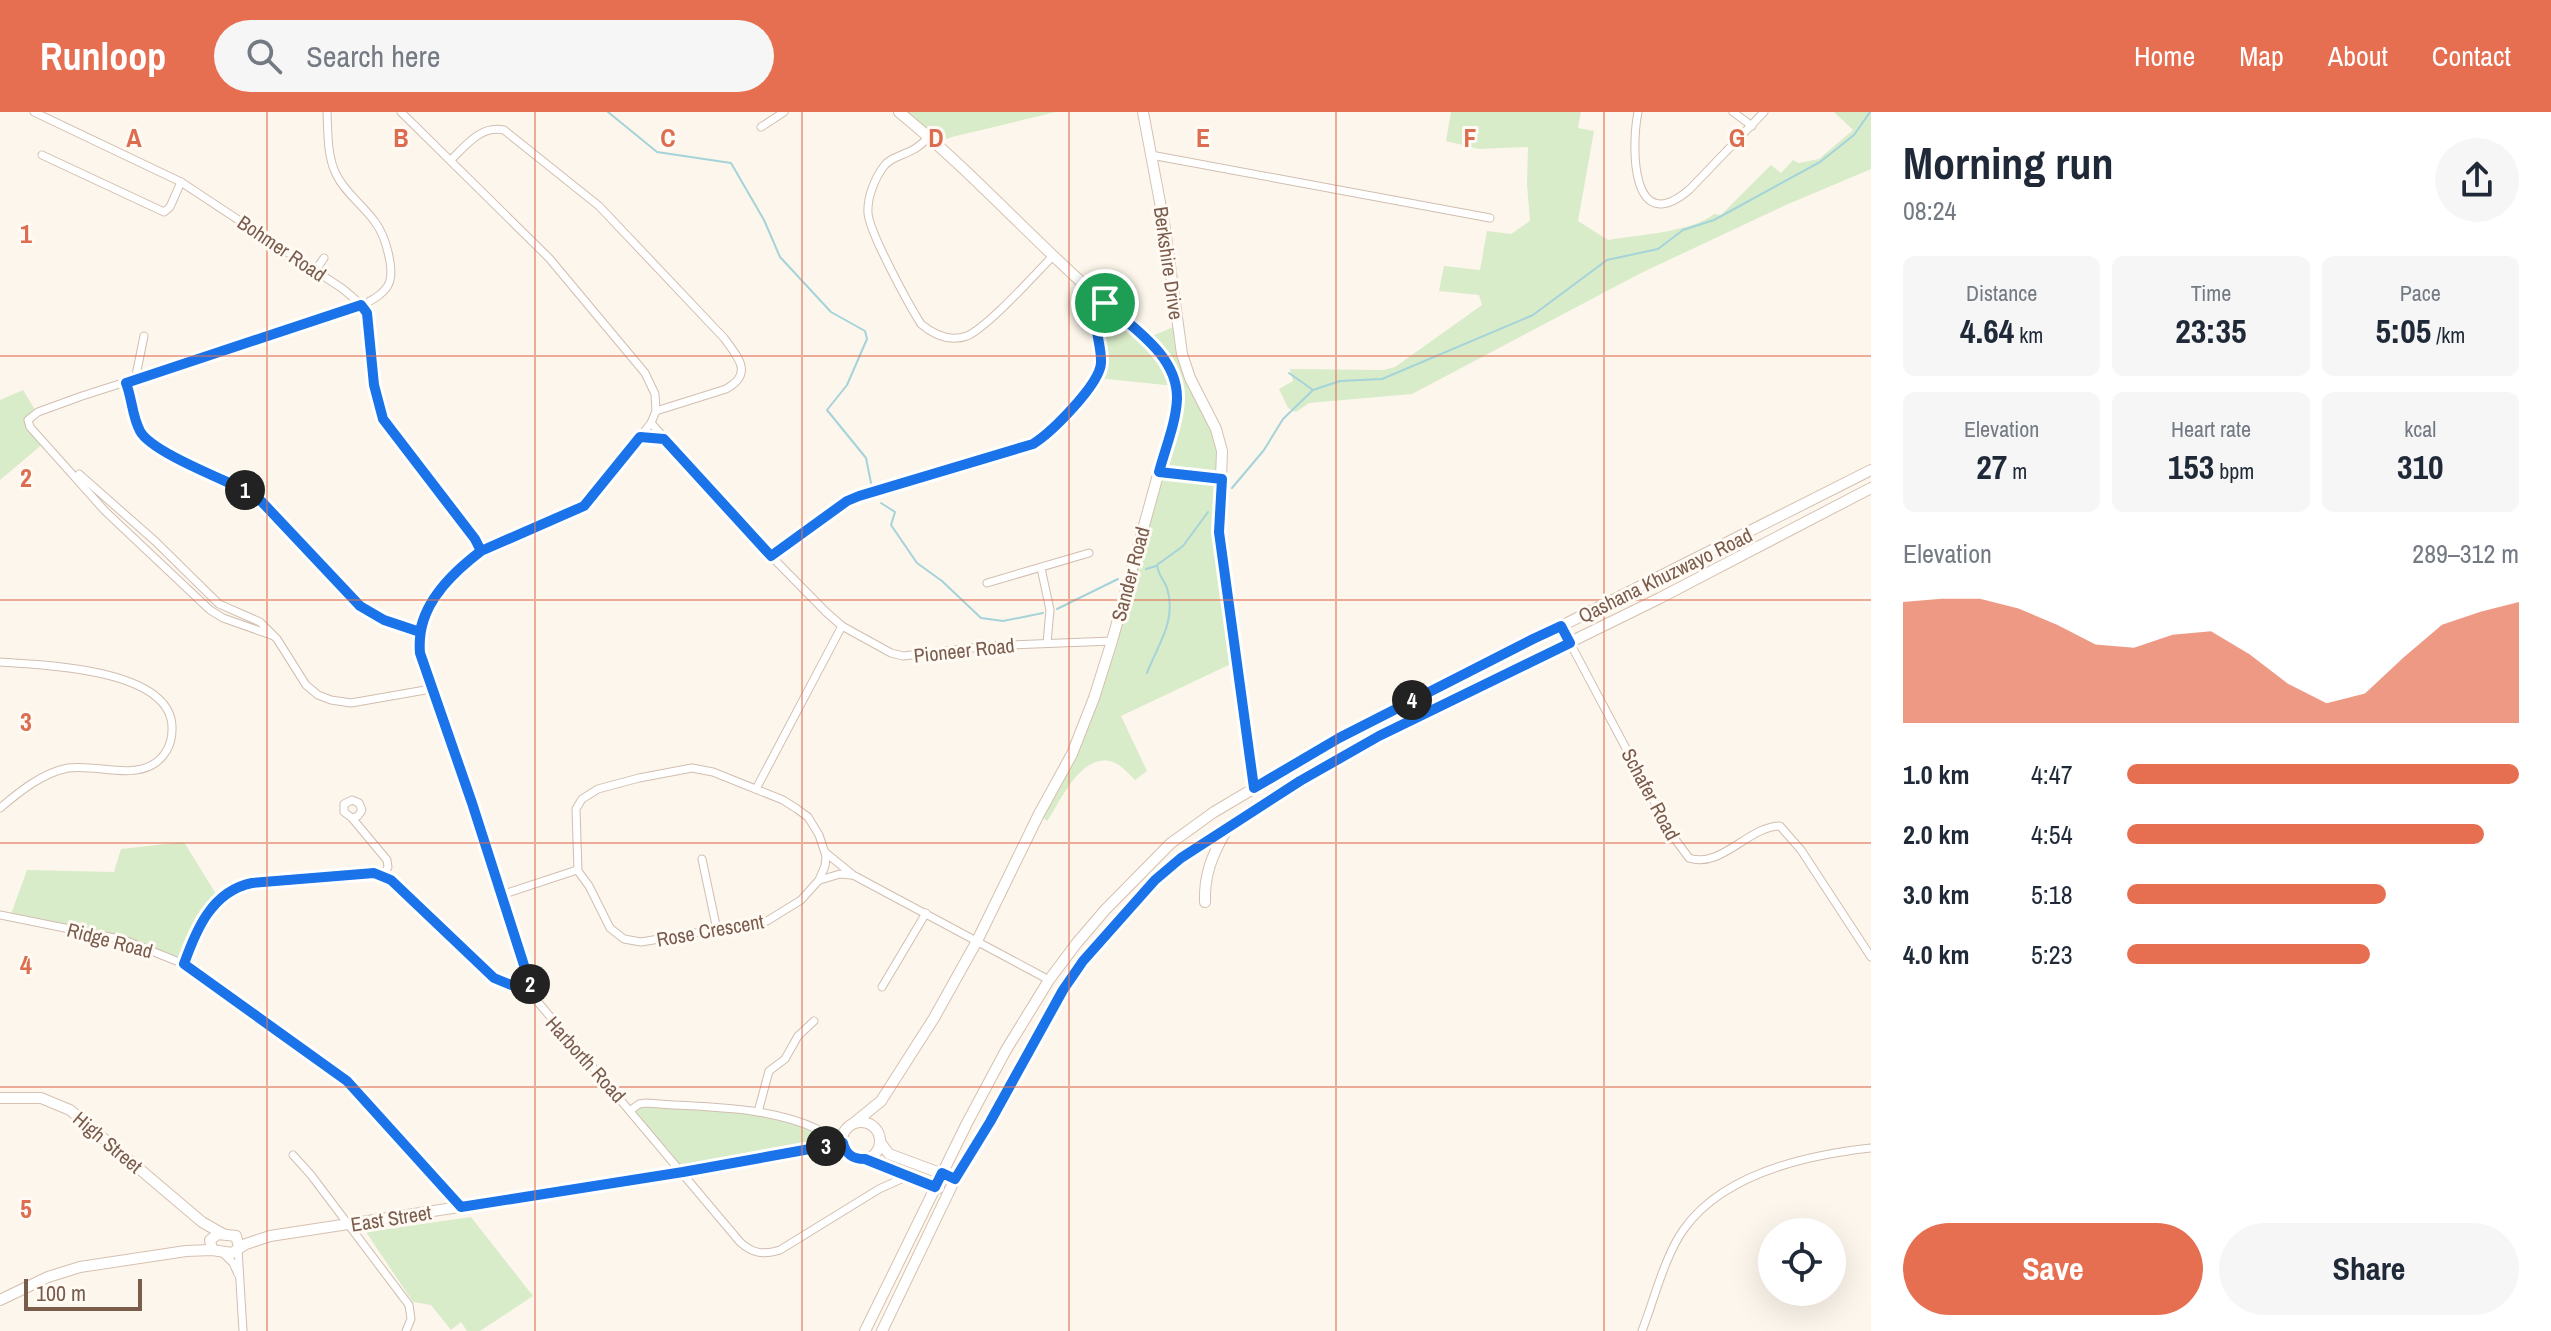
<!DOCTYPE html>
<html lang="en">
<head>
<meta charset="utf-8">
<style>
	:root { --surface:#fff; --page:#f6f6f7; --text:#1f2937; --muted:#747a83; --accent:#e76f51 }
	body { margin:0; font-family:"Archivo Narrow",sans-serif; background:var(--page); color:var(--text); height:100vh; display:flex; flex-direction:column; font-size:30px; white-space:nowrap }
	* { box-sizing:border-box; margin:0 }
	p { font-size:26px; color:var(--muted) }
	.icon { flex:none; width:44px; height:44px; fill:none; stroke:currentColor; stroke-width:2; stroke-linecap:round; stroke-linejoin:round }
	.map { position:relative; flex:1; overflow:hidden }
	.side { display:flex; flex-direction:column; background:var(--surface); width:680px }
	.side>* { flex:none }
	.controls { position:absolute; left:1758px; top:1106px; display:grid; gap:16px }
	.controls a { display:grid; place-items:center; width:88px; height:88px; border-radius:50%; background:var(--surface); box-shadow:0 8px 32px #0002; font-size:40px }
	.scale { position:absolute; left:24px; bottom:20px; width:118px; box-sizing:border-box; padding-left:8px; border:4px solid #7a5c4d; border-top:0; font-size:22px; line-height:28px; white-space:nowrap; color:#7a5c4d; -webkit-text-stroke:6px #fffaf3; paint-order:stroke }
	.pin { position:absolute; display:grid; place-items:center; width:68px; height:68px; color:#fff; margin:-34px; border:4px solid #fff; border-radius:50%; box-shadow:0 2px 8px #0007 }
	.km { position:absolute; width:40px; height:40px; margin:-20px; border-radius:50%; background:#222; color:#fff; font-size:22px; line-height:40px; text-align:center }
	.round { display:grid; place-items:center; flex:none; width:84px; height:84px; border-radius:42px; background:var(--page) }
	.overview { display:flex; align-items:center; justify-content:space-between; height:136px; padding:0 32px }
	h1 { font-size:44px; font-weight:800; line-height:60px }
	.stats { display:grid; grid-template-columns:repeat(3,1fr); gap:12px; height:136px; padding:8px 32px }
	.stats div { display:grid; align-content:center; border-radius:12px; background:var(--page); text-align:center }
	.stats b { font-size:34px; font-weight:800 }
	.stats small { font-size:22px; font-weight:400 }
	.stats p { font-size:22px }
	.chart { height:224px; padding:16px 32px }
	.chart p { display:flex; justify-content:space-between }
	.chart svg { width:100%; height:144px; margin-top:8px; fill:var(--accent); opacity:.7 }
	.button { display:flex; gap:16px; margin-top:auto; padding:16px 32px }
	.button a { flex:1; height:92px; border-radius:48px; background:var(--accent); color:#fff; font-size:32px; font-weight:800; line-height:92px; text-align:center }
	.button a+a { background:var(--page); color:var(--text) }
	ul { padding:0 32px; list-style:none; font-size:26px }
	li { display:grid; grid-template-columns:128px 96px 1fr; align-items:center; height:60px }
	li i { height:20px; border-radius:10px; background:var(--accent) }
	header { display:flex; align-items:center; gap:48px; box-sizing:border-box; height:112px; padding:0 40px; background:var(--accent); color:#fff }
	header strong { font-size:38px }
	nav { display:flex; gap:44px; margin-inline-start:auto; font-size:28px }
	.search { width:560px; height:72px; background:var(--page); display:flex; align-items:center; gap:20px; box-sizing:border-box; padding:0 28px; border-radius:44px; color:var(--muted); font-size:30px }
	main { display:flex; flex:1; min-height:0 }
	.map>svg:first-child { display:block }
	.green { fill:#d8ecc9 }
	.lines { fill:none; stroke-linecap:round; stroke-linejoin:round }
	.stream { stroke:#a5d3da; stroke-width:2 }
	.street-casing { stroke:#d1beb0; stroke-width:9 }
	.secondary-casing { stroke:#d6c0b0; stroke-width:12 }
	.street { stroke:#fff; stroke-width:7 }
	.secondary { stroke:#fff; stroke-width:10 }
	.route-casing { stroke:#fff; stroke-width:16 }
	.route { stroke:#1a73e8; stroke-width:10 }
	.grid { fill:none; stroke:#dc6d51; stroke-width:2; stroke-opacity:0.55 }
	.labels { text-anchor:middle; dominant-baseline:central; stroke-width:6; stroke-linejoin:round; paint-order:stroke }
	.street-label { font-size:20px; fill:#7a5c4d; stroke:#fffaf3 }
	.grid-label { font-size:26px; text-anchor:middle; font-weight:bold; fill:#dc6d51; stroke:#fffaf3; stroke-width:6; stroke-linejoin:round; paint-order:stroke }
</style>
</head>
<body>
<header>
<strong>Runloop</strong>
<div class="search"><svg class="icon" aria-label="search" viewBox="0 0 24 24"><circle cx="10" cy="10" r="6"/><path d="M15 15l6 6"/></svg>Search here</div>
<nav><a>Home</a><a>Map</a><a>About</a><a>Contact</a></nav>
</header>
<main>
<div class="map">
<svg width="1871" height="1219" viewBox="0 0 1871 1219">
	<rect width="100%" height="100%" fill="#fdf6ec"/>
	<g class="green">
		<polygon points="899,0 1056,0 952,25 936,31"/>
		<path d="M1451,0h130l-3,16 16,3 -16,90 30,19c29,-5 84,-8 106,-26l7,1 50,-50 10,8 12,-13 6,3 20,-4 34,-29 -19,-18h37v57l-85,36 -143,67 -231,122 -103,9 -13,9 -8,-4 -9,-19 14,-8 -3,-12 94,1 11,-3 87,-62 -3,-10 -40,-4 5,-25 36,4 7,-39 24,3 19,-13 -3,-37 1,-37 -49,2 -33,-8z"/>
		<path d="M1105,191l40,36 33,-14 5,28 33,75 3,70 16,164 -114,54 26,55 -12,9c-7,-7 -15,-17 -26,-19 -30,-5 -48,40 -62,60l-9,-7 43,-82 92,-312 2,-34 -78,-8 3,-6 -3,-38z"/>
		<polygon points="23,278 37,301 27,308 45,330 0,368 0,288"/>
		<polygon points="184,730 219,787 209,798 183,851 145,834 10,805 27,758 114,760 121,737"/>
		<polygon points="636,994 759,1000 818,1017 824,1021 828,1034 683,1060 631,999"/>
		<polygon points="471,1105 533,1184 480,1219 467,1219 461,1210 451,1218 431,1193 413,1190 366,1120"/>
	</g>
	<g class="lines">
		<g class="stream">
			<polyline points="608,0 657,40 731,51 764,108 780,145 831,200 865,219 867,227 847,273 827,298 866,346 871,371"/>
			<polyline points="1289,261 1313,278 1340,269 1382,267 1533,203 1607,148 1658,137 1683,118 1714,108 1820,50 1854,23 1870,0"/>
			<polyline points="1232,376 1264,338 1283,307 1312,279"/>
			<polyline points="881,391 895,400 891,413 917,451 942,469 981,506 1003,509 1043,501"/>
			<polyline points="1146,457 1156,454"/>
			<polyline points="1057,497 1118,467"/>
			<path d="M1147,561c11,-29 30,-52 20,-85 -3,-8 -9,-13 -10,-23l26,-19 25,-34"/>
		</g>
		<g class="street-casing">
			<g id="street">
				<polyline points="34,0 181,70 343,177 364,195 369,205 374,273 383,307 475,427 481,439"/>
				<path d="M401,0l148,146 96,115 10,21 1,17 -5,12 -67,83 -103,45 -42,39 -18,34 -1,29 117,348 203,241c13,12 24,13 40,8l99,-61 29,-13"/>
				<path d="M1638,0c-7,35 -7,128 52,77l74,-77"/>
				<polyline points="1733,0 1752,14"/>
				<polyline points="761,15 784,0"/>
				<path d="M929,24c-15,20 -35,17 -45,30 -9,12 -17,31 -16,47 1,19 41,92 53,111 13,11 29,18 46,12 22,-10 67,-61 86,-80"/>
				<polyline points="42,43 164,100 170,95 181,70"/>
				<polyline points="1151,43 1490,106"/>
				<path d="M451,48c15,-15 30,-35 53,-30l95,76 125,132c14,19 30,36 2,51l-70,22"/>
				<polyline points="315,159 324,146"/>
				<polyline points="135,268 144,224"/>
				<polyline points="126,271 133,287 137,312 149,330 249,380 273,400 360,494 384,508 420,520"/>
				<polyline points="651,311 771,444 826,500 842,514 891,541 903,544 988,534 1112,529"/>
				<polyline points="640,325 664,327"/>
				<polyline points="79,362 155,429 219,492 260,510 277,527 306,573 318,583 331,588 351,591 431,577"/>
				<path d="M771,444l65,-47 23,-13 165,-48c20,-9 72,-59 77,-80 4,-24 -14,-44 4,-65"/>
				<polyline points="1041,456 1050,498 1047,531"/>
				<polyline points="987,471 1089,441"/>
				<path d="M1561,514l111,209 17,23c32,11 60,-32 91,-32l21,24 70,107"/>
				<path d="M274,524l-51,-18 -13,-8 -105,-99 -75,-84 -2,-7 10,-8 44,-16 262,-84c14,-5 34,-12 43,-25 10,-14 -2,-52 -12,-65 -12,-17 -30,-29 -39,-48 -9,-18 -8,-42 -9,-62"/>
				<path d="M0,550c42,3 175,6 172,68 0,14 -7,28 -20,35 -23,13 -58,-1 -84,3 -26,5 -49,24 -68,40"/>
				<polygon points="692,656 713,660 783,688 797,697 808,705 819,723 826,744 825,754 819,768 801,788 767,809 641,830 624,827 610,816 589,774 578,759 576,697 582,687 598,677 639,666"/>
				<polyline points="756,677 842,514"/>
				<polyline points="352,706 358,704 362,698 359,691 352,688 344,692 344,700 352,706 387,748 388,755 384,763"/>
				<polyline points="826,741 853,763 1049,868"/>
				<polyline points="702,747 717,818"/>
				<polyline points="820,768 840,762 851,763"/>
				<polyline points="501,783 577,758"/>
				<polyline points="0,803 124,828 184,852 347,969 461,1095"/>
				<path d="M184,852c12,-34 28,-73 68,-81l122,-10 17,7 103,98 17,7 20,2"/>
				<polyline points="882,875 926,801"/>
				<path d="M631,998l8,-6 7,-1c57,5 119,2 171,26"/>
				<polyline points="758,1000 769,959 785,947 798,924 814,909"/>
				<polyline points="293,1043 311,1063 409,1193 411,1207 406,1219"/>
				<polyline points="238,1137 243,1219"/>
				<polyline points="223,1141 233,1151 238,1162"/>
				<path d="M1642,1219c12,-31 23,-76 42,-102 40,-56 123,-74 187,-81"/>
			</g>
		</g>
		<g class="secondary-casing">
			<g id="secondary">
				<polyline points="1143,0 1165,117 1182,242 1190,266 1216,317 1222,339 1219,420 1254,676"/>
				<polyline points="1159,360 1222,367"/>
				<path d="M1205,790c-1,-27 7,-47 21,-71"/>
				<polyline points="0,986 41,986 70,998 202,1110 223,1122"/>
				<circle cx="861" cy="1029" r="19"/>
				<path d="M854,1011l27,-22 53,-83 43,-77 62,-127 33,-60 22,-56 18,-57 64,-231c2,-18 -1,-37 -12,-52 -20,-28 -60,-55 -86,-79 -60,-55 -116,-116 -179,-167"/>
				<polyline points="880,1030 889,1042 948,1064"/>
				<polyline points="865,1047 939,1076"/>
				<polyline points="212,1138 210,1128 218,1122 236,1124 239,1135"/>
				<polyline points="0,1188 48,1165 80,1155 186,1139 212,1138 232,1141 246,1132 270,1124 636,1068 843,1031"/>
				<polyline points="865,1219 967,1011 1006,938 1049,868 1076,832 1105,798 1171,731 1214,700 1339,626 1871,358"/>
				<polyline points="882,1219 955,1067 986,1017 1063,878 1083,849 1155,768 1181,746 1300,669 1379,624 1660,486 1871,376"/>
			</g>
		</g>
		<use href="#street" class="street"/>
		<use href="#secondary" class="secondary"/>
	</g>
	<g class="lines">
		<g class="route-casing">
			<path id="route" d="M1105,191c-17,19 -3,37 -4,60 -1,21 -49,69 -68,81l-174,52 -12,5 -76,55 -107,-117 -24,-2 -56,69 -103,45c-26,20 -55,47 -61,81l-36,-12 -24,-14 -98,-104 -13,-10c-24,-12 -98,-40 -109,-61 -8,-15 -8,-33 -14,-48l235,-78 6,8 7,72 9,34 92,120 6,12c-33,25 -65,57 -61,102l52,150 59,184 -20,-2 -17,-7 -103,-98 -17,-7 -122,10c-40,8 -56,47 -68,81l163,117 114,126 222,-35 160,-29c3,12 10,16 22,16l70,28 7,-14 13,6 35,-57 73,-132 20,-29 72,-81 26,-22 119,-77 79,-45 191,-93 -9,-17 -28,13 -194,99 -85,50 -35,-256 3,-53 -63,-7c6,-23 17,-49 18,-73 1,-43 -43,-70 -72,-96"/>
		</g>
		<use href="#route" class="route"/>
	</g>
	<path class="grid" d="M267,0v1219M535,0v1219M802,0v1219M1069,0v1219M1336,0v1219M1604,0v1219M0,244h1871M0,488h1871M0,731h1871M0,975h1871"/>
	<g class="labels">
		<g class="street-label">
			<text transform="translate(282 136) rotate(34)">Bohmer Road</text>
			<text transform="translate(1169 151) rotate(82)">Berkshire Drive</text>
			<text transform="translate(1130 462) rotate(-75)">Sander Road</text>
			<text transform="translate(1665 463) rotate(-26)">Qashana Khuzwayo Road</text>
			<text transform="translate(964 538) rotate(-6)">Pioneer Road</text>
			<text transform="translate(1651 682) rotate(62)">Schafer Road</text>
			<text transform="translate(710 818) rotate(-10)">Rose Crescent</text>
			<text transform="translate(110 828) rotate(15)">Ridge Road</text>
			<text transform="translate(586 947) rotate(48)">Harborth Road</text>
			<text transform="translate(108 1030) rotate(40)">High Street</text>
			<text transform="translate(391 1106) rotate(-9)">East Street</text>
		</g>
	</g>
	<g class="grid-label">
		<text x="134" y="35">A</text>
		<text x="401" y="35">B</text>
		<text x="668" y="35">C</text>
		<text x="936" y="35">D</text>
		<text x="1203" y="35">E</text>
		<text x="1470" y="35">F</text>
		<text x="1737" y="35">G</text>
		<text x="26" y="131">1</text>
		<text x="26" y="375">2</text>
		<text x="26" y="619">3</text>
		<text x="26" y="862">4</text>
		<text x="26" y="1106">5</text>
	</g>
</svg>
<div class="controls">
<a><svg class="icon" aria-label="locate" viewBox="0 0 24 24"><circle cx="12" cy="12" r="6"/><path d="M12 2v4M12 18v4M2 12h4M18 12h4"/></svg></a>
</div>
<div class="scale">100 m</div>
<div class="pin" style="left:1105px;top:191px;background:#1e9e55"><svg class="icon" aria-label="arrive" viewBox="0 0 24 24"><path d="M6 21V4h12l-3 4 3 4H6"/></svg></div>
<b class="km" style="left:245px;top:378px">1</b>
<b class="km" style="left:530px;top:872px">2</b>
<b class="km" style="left:826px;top:1034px">3</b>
<b class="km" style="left:1412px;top:588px">4</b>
</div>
<section class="side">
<div class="overview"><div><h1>Morning run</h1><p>08:24</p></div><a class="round"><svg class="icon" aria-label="share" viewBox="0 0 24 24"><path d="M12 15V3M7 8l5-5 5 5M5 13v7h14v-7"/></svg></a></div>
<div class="stats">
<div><p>Distance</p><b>4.64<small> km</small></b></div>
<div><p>Time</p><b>23:35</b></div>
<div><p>Pace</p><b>5:05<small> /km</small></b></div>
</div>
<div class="stats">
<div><p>Elevation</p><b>27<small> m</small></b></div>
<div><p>Heart rate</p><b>153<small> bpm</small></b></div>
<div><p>kcal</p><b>310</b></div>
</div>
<div class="chart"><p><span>Elevation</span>289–312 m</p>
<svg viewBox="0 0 160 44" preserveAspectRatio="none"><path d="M0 44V7L10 6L20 6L30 9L40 14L50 20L60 21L70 17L80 16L90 23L100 32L110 38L120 35L130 24L140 14L150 10L160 7V44z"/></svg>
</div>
<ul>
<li><b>1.0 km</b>4:47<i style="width:100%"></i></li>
<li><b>2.0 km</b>4:54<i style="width:91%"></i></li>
<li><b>3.0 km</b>5:18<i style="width:66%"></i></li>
<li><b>4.0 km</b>5:23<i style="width:62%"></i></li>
</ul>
<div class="button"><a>Save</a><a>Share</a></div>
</section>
</main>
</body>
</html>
